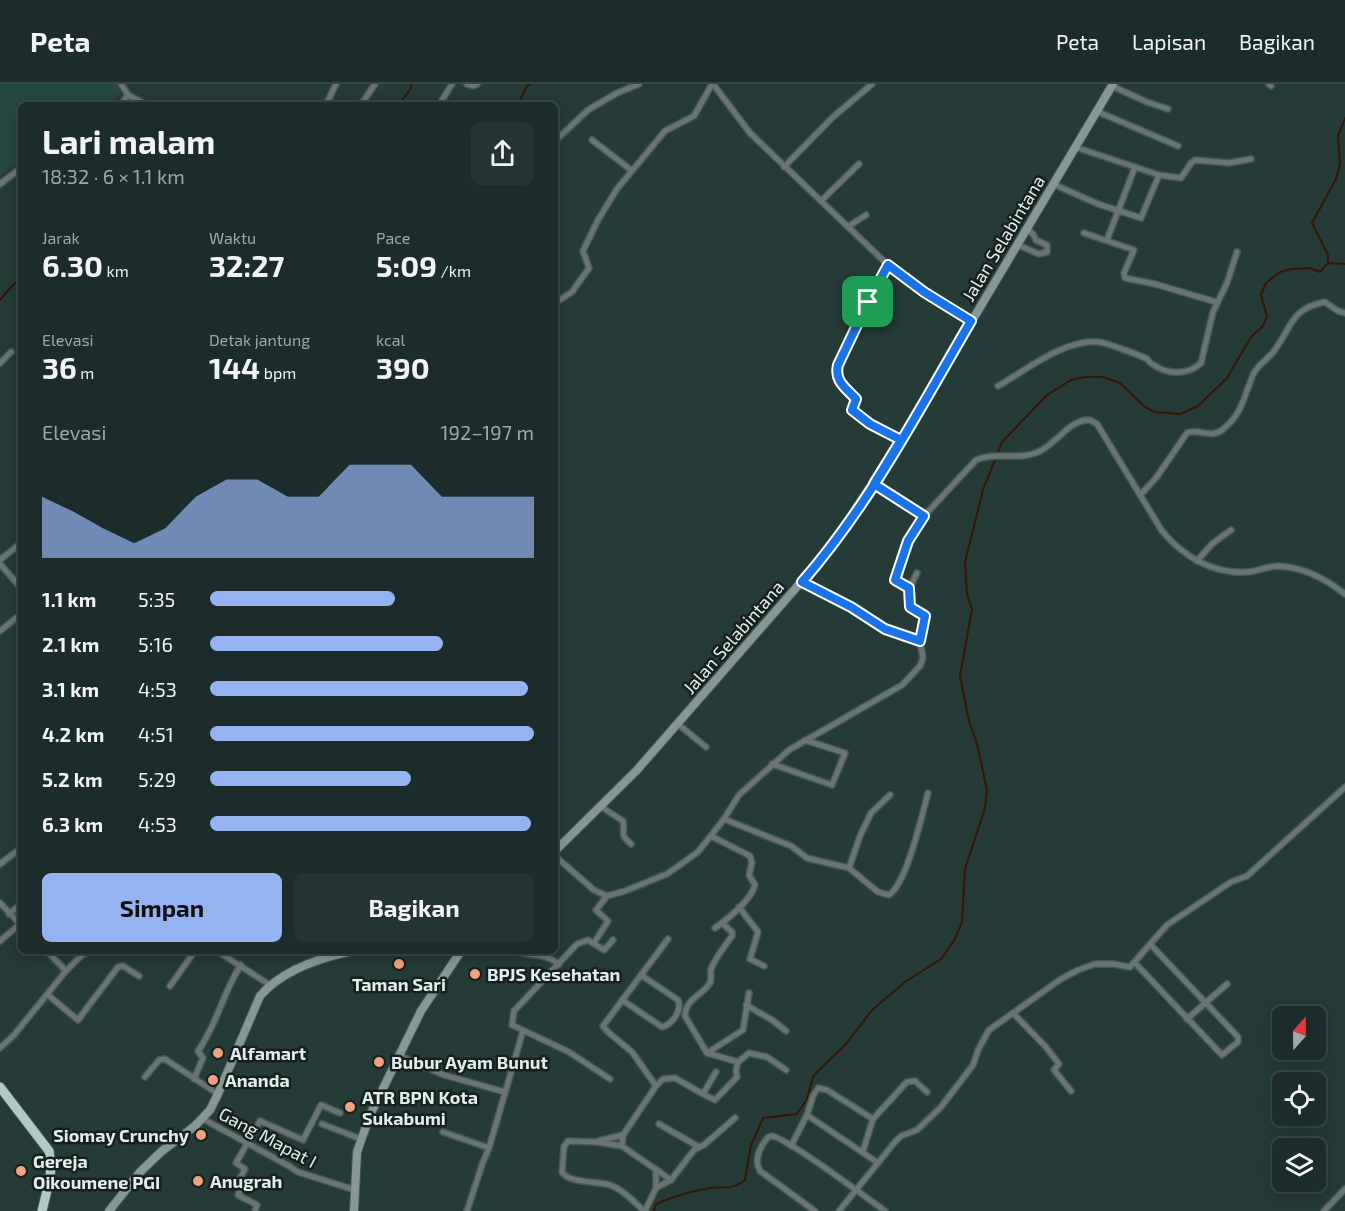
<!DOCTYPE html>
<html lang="id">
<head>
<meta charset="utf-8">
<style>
	:root { --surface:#1b2c2a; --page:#243432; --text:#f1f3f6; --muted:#a0a7a8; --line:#394847; --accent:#95b2f1 }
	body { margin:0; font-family:"Exo 2",sans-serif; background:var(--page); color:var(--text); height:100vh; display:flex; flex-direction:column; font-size:22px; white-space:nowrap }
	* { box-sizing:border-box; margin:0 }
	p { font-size:20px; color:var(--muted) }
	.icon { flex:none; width:33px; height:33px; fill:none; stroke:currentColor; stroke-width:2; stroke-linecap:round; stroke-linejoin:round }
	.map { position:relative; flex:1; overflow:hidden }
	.details { position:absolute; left:18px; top:18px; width:540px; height:852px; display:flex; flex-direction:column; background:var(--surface); border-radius:9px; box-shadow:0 3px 15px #0003,0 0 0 2px var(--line) }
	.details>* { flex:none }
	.needle { width:39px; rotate:20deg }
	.buttons { position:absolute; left:1272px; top:922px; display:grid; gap:12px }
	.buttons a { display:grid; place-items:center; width:54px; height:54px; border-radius:9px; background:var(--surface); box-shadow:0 3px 15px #0003,0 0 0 2px var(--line); font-size:30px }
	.pin { position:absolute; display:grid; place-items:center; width:51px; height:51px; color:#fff; margin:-26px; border-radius:12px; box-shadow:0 3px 9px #0006 }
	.round { display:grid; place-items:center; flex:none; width:63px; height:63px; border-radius:9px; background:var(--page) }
	.summary { display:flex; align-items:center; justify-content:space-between; height:102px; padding:0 24px }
	h1 { font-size:33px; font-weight:700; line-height:45px }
	.figures { display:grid; grid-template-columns:repeat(3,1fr); gap:9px; height:102px; padding:6px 24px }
	.figures div { display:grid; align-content:center }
	.figures b { font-size:30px; font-weight:700 }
	.figures small { font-size:16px; font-weight:400 }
	.figures p { font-size:16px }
	.chart { height:168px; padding:12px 24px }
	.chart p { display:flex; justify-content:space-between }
	.chart svg { width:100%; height:108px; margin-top:6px; fill:var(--accent); opacity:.7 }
	.button { display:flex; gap:12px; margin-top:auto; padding:12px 24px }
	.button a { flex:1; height:69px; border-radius:9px; background:var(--accent); color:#111; font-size:24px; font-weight:700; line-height:69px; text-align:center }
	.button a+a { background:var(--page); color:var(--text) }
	ul { padding:0 24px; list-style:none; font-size:20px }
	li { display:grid; grid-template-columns:96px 72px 1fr; align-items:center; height:45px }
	li i { height:15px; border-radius:8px; background:var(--accent) }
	header { display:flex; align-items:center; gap:36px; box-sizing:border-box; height:84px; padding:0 30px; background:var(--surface); border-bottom:2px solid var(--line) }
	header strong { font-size:28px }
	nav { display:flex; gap:33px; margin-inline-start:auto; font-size:21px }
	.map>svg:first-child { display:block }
	.built { fill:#264642 }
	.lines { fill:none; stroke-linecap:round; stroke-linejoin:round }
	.stream { stroke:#361505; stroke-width:2 }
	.street-casing { stroke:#425855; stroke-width:8 }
	.secondary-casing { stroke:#425855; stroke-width:10 }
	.highway-casing { stroke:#425855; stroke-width:11 }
	.street { stroke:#6a7573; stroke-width:5 }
	.secondary { stroke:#869795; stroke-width:8 }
	.highway { stroke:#b0cac6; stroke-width:9 }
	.route-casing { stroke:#fff; stroke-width:12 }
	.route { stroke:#1a73e8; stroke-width:8 }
	.poi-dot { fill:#f1a17c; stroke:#16201e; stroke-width:2 }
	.labels { text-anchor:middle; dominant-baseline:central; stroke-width:5; stroke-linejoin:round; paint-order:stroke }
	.street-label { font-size:18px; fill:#e1eeec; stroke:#16201e }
	.poi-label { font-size:18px; font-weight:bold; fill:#e1eeec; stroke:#16201e; text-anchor:start }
</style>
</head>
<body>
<header>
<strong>Peta</strong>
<nav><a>Peta</a><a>Lapisan</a><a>Bagikan</a></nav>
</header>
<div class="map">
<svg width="1345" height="1127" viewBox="0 0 1345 1127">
	<rect width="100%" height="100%" fill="#243b38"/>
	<polygon class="built" points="0,0 117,0 120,10 111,21 21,21 21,77 0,91"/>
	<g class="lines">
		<g class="stream">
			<polyline points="398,21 410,6 412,0"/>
			<polyline points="518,21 527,2 530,0"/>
			<polyline points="1328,179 1345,180"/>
			<polyline points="0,216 12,202 21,195"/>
			<path d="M654,1127l2,-7c16,-7 32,-12 49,-15 18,-4 24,3 40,-9l6,-35 12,-27 34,-4 10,-15 6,-22 4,-5 29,-28 26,-34 33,-28 36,-23 14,-20 7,-17 3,-53 20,-61 2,-18 -10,-46 -8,-23 -9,-45 12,-67 -5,-15 -2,-32 18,-72 19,-48 45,-47 24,-15 13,-3h19l17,6 25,24 10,5 25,2 18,-8 29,-28 24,-41 12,-11 4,-10 -6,-21 5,-12 14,-11 11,-3 19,-1 10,4 8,-9v-8l-16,-32 24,-44 4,-15 -2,-28 7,-18"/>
		</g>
		<g class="street-casing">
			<g id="street">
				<polyline points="121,0 128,11"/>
				<polyline points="467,0 473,2 477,0"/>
				<polyline points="713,0 750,49 888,181 924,209 971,237"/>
				<polyline points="1269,0 1271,2"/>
				<polyline points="1112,2 1147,18 1168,25"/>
				<polyline points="128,11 147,21"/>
				<polyline points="121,21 128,11"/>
				<polyline points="326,21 336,0"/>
				<polyline points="361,21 375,0"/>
				<polyline points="439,21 452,0"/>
				<polyline points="1096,27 1178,62"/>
				<polyline points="592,56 631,86"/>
				<polyline points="555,57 588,26 617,9 639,0"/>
				<polyline points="784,83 833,33 872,0"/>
				<polyline points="1159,91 1181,94 1191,79 1195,76 1229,79 1251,75"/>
				<polyline points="0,100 21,84"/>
				<polyline points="1053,100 1098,120 1141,134 1159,91 1075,63"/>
				<polyline points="821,117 859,80"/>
				<polyline points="849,142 866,131"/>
				<polyline points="1084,149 1134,166 1124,189 1125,194 1155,200 1216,218"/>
				<polyline points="1107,156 1135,83"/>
				<polyline points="1018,161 1039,170 1047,168 1047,161 1036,156 1033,150 1027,145"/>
				<path d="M888,181c-10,13 -52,99 -51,111l19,23 -4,11 18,14 31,16"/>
				<polyline points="555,219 572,208 589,184 583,167 598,136 617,105 665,47 694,32 712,0"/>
				<polyline points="0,279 11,268"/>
				<path d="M998,302c28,-16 68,-48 101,-44 5,0 43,14 48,17 2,2 4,5 7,6 14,10 34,10 47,-2l12,-51 14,-29 10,-31"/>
				<path d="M874,400l50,32 52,-56c19,-9 43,1 62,-8 19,-8 31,-33 52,-32l7,4 65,107c21,25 50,43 84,41 11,0 21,-6 32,-6 25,1 48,13 67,28"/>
				<path d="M1141,410l15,-16 31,-45c12,-5 23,6 35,-3 20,-15 22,-34 31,-55 4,-10 15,-16 21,-24 18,-24 17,-43 51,-49l13,9 7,2"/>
				<polyline points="0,476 21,459"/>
				<polyline points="1197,477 1212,460 1231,446"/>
				<polyline points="0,480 21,504"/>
				<polyline points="917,489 909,505 895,498 904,466 924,432"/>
				<polyline points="802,498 851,523 885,545 920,557 925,532 910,523 909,505"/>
				<polyline points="0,547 21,530"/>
				<polyline points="678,640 706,663"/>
				<polyline points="772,680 832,701 845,669 805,656"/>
				<path d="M600,722l23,15c3,13 -5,12 8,23"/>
				<path d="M724,735l67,27 16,12 42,10 29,24 11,3c18,-12 33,-80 39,-102"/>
				<path d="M711,752l39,20 2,7 -3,12 6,10c-5,17 -26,33 -40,43"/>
				<polyline points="555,772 594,806 607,812 625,807 667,790 698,768 724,735 739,711 789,666 902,601 920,582 923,574 920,557"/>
				<polyline points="0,780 21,764"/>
				<polyline points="849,784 860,752 871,729 890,711"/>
				<polyline points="0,819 21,841"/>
				<polyline points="739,823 758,848 750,875 764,882"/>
				<polyline points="9,830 21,820"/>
				<polyline points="668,855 603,942 608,948 632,968 656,1002 623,1051 622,1062 671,1096"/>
				<polyline points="0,857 20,840"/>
				<polyline points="594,859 608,837 596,826 607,812"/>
				<polyline points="217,867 270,901"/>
				<path d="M515,867c19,7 26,0 44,13"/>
				<polyline points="1135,879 1222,971 1238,958 1238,953 1151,861"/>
				<polyline points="66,887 82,871 89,867"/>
				<polyline points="170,902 195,867"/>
				<polyline points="48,911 78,936 118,883 123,882 139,892"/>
				<path d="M622,916l40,27c11,-3 20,-17 16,-27l-37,-25"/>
				<polyline points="746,921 772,936 786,947"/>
				<polyline points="1013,929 1046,963 1059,980 1054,986 1071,1007"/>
				<polyline points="1187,935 1227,900"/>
				<polyline points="0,964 14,951 66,887 47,867"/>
				<polyline points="707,969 743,946 749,909"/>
				<polyline points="398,971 444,991 505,1008"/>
				<polyline points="738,978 749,969 767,973 786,986"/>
				<polyline points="145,993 159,976 165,975 218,1010"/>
				<path d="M194,995l9,-21 -5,-7c19,-26 25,-59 43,-86"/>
				<polyline points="610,995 569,968 512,941 514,927 577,860 588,856 604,866 613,856"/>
				<polyline points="656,1002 663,995 675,994 703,1010 716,988"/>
				<path d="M703,1010l12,6 22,-23 -1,-7 2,-8 -31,-9 -22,-37c0,-17 18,-21 25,-33 2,-5 0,-9 1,-14 4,-11 14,-23 21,-33v-4l-10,-9"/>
				<polyline points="807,1031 878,1079"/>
				<polyline points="203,1035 289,1082 298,1088 355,1106"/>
				<polyline points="322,1040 361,1055"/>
				<polyline points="659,1040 699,1063"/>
				<polyline points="443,1048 489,1064"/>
				<polyline points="598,1057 623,1051"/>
				<path d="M622,1062l-25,-4 -29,-1 -4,6 -2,25c7,11 32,9 44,12 15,3 27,17 38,27"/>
				<polyline points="791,1062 807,1031 813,1012 818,1004 827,1006 873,1035"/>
				<polyline points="863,1067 873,1035 907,998 915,997 927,1008"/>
				<polyline points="656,1104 671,1096 694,1066 705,1060 735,1034"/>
				<polyline points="255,1127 257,1121 238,1111 243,1099 239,1096 245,1085 236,1079 260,1037 303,1056 321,1021 340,1029"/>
				<polyline points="467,1127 483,1078 489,1064 523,947"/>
				<polyline points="645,1127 656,1104 656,1085"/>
				<path d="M815,1127l-55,-40c-7,-12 0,-24 8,-34 2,0 3,-1 4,-1 13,1 98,64 113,75"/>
				<polyline points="839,1127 895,1058 901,1052 917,1046 941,1023 973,981 979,964 989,946 1061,895 1078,886 1095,880 1113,880 1130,883 1167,841 1231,798 1247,792 1345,703"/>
				<polyline points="1324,1127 1345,1105"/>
			</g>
		</g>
		<g class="secondary-casing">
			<g id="secondary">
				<polyline points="555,767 637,686 829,466 901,356 1113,0"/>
				<path d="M109,1127l31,-39 22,-21 33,-25 15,-16 8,-16 42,-98c22,-26 59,-38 92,-45"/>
				<polyline points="354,1127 357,1068 370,1031 421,927 461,867"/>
			</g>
		</g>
		<g class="highway-casing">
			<polyline id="highway" points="0,1003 49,1067 51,1081 50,1094 42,1127"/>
		</g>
		<use href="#street" class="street"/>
		<use href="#secondary" class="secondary"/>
		<use href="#highway" class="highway"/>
	</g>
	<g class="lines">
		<g class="route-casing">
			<path id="route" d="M868,218l-30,63c-4,16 8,23 18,34l-4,11 18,14 31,16 -27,44 50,32 -16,25 -13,39 14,8 1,19 15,9 -5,25 -35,-12 -34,-22 -49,-25c68,-78 117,-172 169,-261l-47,-29 -36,-27 -20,37"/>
		</g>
		<use href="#route" class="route"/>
	</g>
	<g class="poi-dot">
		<circle cx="399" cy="880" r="6"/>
		<circle cx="475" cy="890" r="6"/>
		<circle cx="218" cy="969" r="6"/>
		<circle cx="379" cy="978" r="6"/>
		<circle cx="213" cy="996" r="6"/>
		<circle cx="350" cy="1023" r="6"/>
		<circle cx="201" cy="1051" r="6"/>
		<circle cx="21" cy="1087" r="6"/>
		<circle cx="198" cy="1097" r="6"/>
	</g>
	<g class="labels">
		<g class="street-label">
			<text transform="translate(1003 154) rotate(-59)">Jalan Selabintana</text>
			<text transform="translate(733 553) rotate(-49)">Jalan Selabintana</text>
			<text transform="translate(268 1053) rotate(28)">Gang Mapat I</text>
		</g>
		<g class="poi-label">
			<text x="487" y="890">BPJS Kesehatan</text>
			<text x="399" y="900" text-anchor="middle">Taman Sari</text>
			<text x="230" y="969">Alfamart</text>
			<text x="391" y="978">Bubur Ayam Bunut</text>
			<text x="225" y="996">Ananda</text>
			<text x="362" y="1013">ATR BPN Kota<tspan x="362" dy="21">Sukabumi</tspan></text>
			<text x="189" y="1051" text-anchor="end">Siomay Crunchy</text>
			<text x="33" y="1077">Gereja<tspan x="33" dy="21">Oikoumene PGI</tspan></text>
			<text x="210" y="1097">Anugrah</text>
		</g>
	</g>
</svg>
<div class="buttons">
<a><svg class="needle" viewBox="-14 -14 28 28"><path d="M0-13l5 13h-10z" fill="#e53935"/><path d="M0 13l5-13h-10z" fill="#a0a7a8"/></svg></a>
<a><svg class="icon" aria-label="locate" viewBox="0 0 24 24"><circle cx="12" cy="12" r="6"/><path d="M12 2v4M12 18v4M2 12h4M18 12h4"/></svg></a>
<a><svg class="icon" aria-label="layers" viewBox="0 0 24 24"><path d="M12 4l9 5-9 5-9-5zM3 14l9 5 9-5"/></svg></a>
</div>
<div class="pin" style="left:868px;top:218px;background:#1e9e55"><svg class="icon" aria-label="arrive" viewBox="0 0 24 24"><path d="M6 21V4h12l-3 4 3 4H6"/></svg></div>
<section class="details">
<div class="summary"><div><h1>Lari malam</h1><p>18:32 · 6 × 1.1 km</p></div><a class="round"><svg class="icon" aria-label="share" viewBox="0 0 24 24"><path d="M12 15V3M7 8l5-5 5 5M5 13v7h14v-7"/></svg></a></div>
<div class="figures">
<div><p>Jarak</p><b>6.30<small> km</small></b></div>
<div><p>Waktu</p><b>32:27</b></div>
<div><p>Pace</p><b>5:09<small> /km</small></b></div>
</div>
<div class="figures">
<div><p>Elevasi</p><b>36<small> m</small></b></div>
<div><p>Detak jantung</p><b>144<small> bpm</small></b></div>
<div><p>kcal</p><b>390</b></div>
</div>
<div class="chart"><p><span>Elevasi</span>192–197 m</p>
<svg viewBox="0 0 160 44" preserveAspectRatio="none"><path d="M0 44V19L10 25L20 32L30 38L40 32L50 19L60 12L70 12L80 19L90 19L100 6L110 6L120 6L130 19L140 19L150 19L160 19V44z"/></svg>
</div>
<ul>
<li><b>1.1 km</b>5:35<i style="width:57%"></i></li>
<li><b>2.1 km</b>5:16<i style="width:72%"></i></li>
<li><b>3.1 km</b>4:53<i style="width:98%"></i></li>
<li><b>4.2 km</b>4:51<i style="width:100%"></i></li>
<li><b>5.2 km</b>5:29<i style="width:62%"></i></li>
<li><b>6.3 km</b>4:53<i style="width:99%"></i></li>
</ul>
<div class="button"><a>Simpan</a><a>Bagikan</a></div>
</section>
</div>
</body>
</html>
